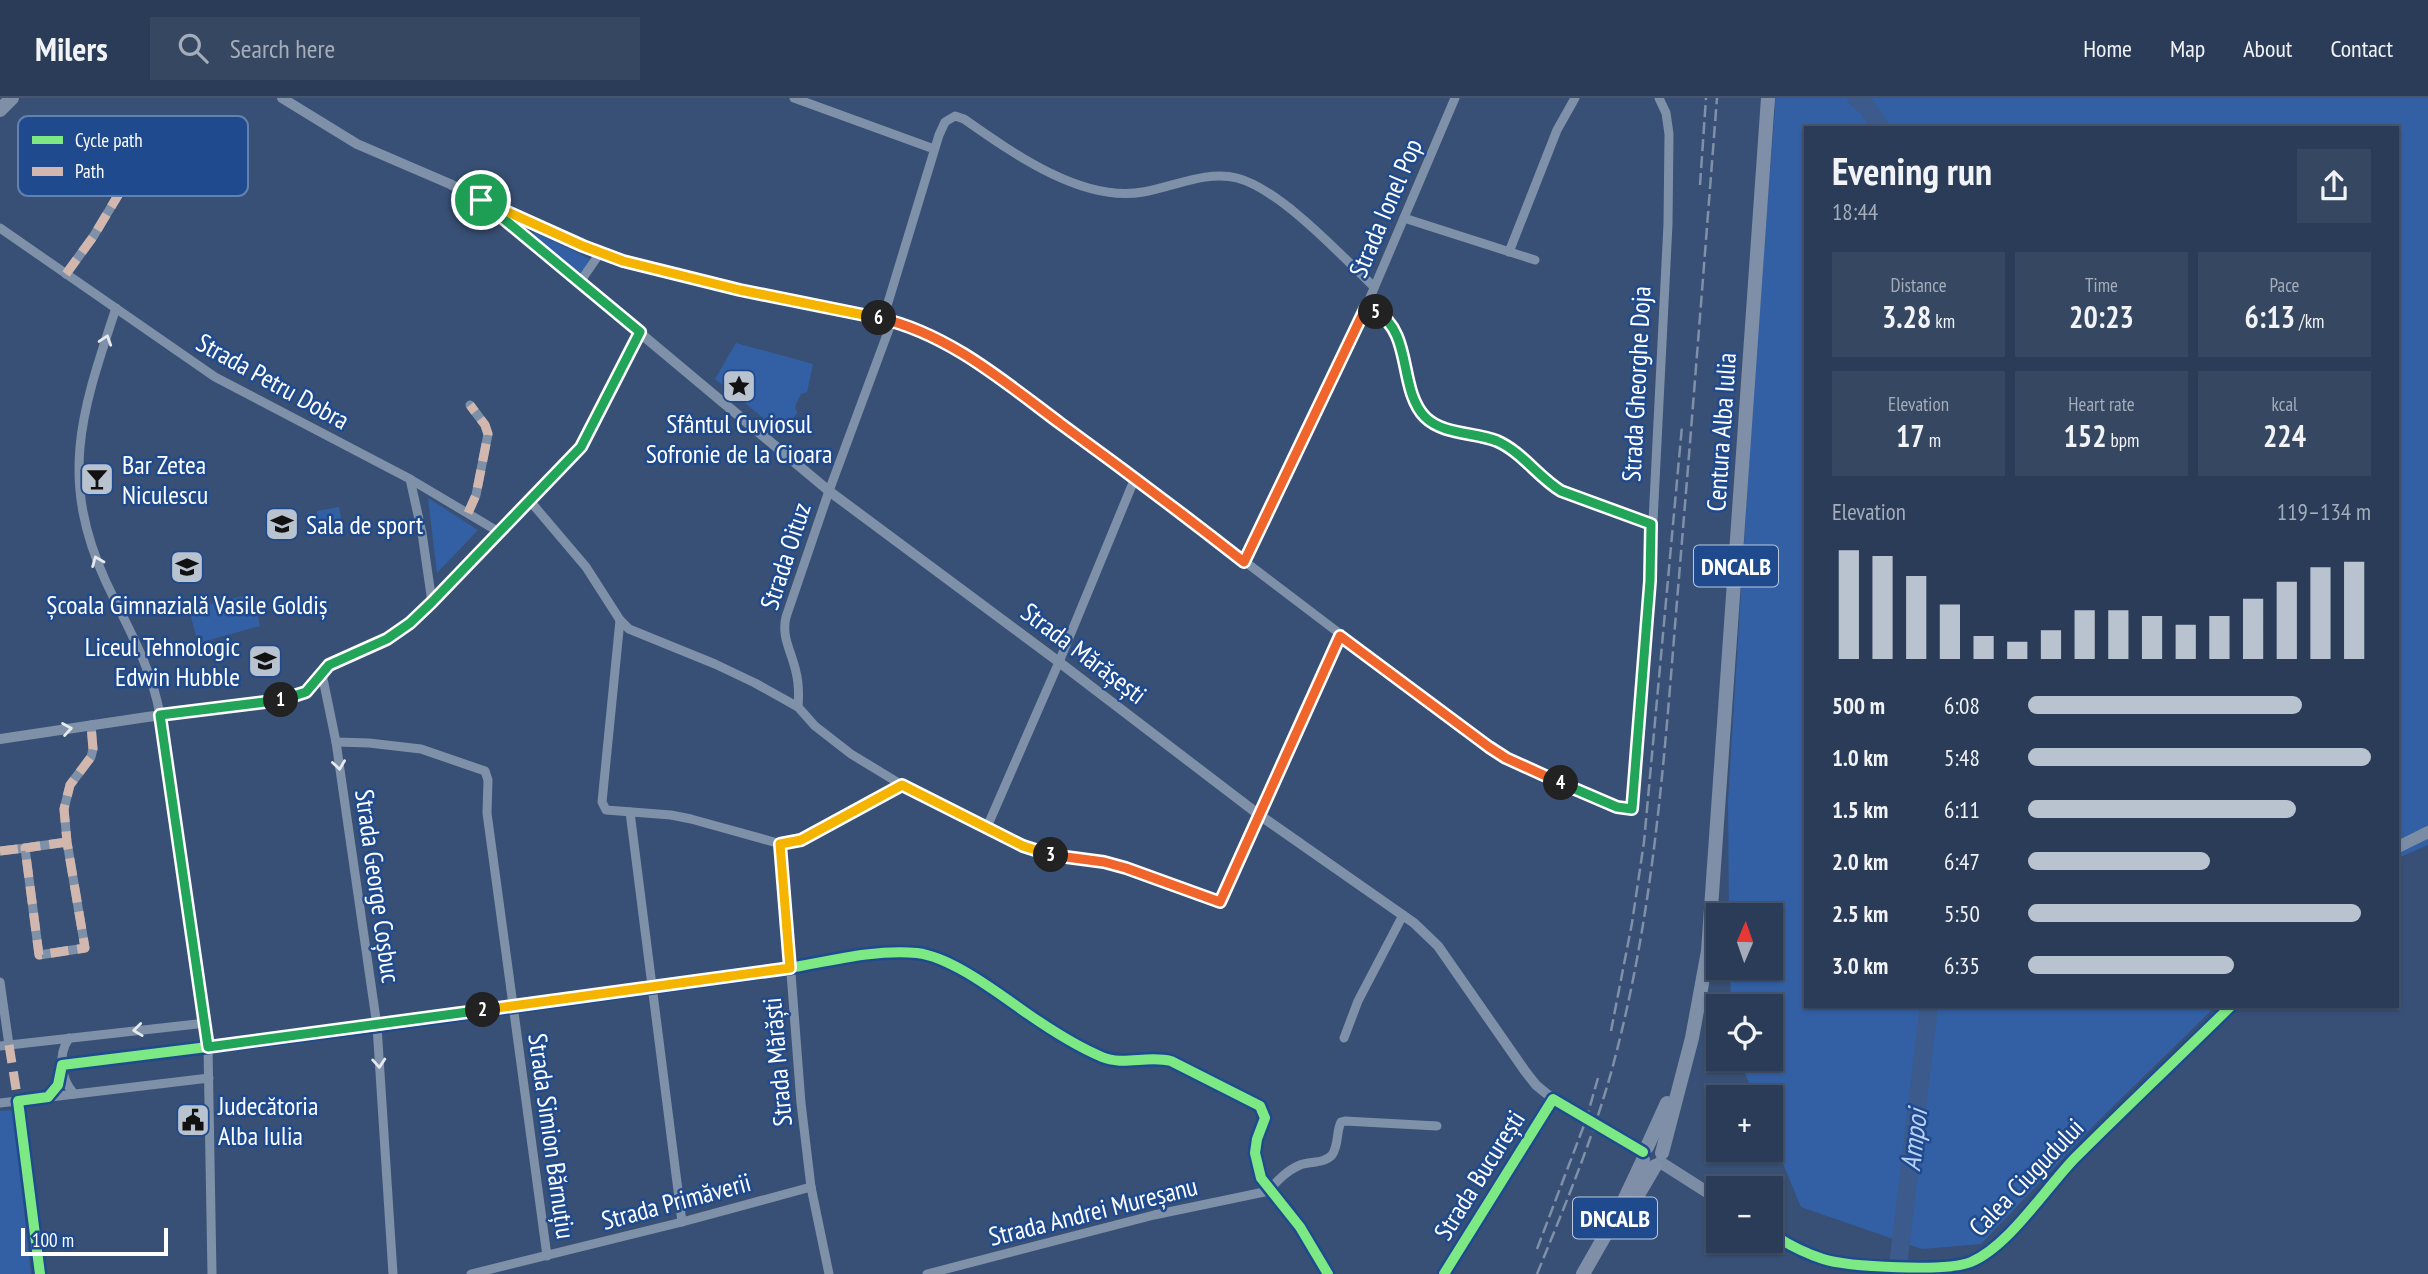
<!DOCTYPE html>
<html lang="en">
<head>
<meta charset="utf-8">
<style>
	:root { --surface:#2a3c58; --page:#364761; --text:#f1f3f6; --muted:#a5adba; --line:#46566e; --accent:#b9c2cf }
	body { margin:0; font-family:"PT Sans Narrow",sans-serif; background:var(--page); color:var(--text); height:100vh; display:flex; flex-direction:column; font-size:26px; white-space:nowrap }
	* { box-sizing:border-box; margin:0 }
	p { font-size:23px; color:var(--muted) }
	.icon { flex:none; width:38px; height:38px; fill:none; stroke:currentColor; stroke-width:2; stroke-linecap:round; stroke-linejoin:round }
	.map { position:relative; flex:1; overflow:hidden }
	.sheet { position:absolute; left:1804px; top:28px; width:595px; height:882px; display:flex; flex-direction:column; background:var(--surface); border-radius:0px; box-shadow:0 2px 5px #0004,0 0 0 2px var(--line) }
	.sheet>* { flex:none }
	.needle { width:46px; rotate:2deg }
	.controls { position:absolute; left:1706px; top:805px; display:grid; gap:14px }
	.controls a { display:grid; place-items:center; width:77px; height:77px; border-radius:0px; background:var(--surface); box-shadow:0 2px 5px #0004,0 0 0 2px var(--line); font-size:35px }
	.scale { position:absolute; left:21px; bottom:18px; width:147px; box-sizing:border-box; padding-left:7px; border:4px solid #fff; border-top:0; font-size:19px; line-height:24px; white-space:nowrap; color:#fff; -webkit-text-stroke:5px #1f4a8e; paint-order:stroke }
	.pin { position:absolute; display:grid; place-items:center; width:60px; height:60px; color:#fff; margin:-30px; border:4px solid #fff; border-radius:50%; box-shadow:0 2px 7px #0007 }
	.km { position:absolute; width:35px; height:35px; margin:-18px; border-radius:50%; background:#222; color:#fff; font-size:19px; line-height:35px; text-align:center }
	.round { display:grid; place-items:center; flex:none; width:74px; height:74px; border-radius:0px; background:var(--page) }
	.headline { display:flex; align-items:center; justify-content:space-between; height:119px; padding:0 28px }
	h1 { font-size:38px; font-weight:700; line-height:52px }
	.metrics { display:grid; grid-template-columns:repeat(3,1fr); gap:10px; height:119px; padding:7px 28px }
	.metrics div { display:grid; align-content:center; border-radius:0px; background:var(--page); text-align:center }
	.metrics b { font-size:30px; font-weight:700 }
	.metrics small { font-size:19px; font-weight:400 }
	.metrics p { font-size:19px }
	.chart { height:196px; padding:14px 28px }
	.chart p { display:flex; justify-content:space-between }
	.chart svg { width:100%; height:126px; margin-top:7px; stroke:var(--accent); stroke-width:6 }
	ul { padding:0 28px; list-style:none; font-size:23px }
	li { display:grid; grid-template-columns:112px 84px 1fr; align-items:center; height:52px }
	li i { height:18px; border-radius:9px; background:var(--accent) }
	header { display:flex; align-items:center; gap:42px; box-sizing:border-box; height:98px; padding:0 35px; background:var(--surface); border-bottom:2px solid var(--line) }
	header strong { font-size:33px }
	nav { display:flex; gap:38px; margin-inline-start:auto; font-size:24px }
	.search { width:490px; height:63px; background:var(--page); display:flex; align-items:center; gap:18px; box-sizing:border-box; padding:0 24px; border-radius:0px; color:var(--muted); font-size:26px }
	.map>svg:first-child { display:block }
	.green { fill:#3360a4 }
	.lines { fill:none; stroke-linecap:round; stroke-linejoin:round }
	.river { stroke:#3c5a8b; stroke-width:18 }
	.minor { stroke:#7f91a8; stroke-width:9 }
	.tertiary { stroke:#7f91a8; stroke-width:10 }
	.secondary { stroke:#7b8ca5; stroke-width:12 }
	.primary { stroke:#7f8fa7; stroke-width:14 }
	.rail { stroke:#7f90a8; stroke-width:2.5; stroke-dasharray:12 5; stroke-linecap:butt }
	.quiet { stroke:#d1b7ad; stroke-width:9; stroke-dasharray:18 9; stroke-linecap:butt }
	.cycleway-casing { stroke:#1f4a8e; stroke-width:15 }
	.cycleway { stroke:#7ce984; stroke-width:10 }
	.oneway { stroke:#e5e9ee }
	.split-1-casing { stroke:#fff; stroke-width:14 }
	.split-2-casing { stroke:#fff; stroke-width:14 }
	.split-3-casing { stroke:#fff; stroke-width:14 }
	.split-4-casing { stroke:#fff; stroke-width:14 }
	.split-5-casing { stroke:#fff; stroke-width:14 }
	.split-6-casing { stroke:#fff; stroke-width:14 }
	.split-7-casing { stroke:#fff; stroke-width:14 }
	.split-1 { stroke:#22a559; stroke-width:9 }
	.split-2 { stroke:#22a559; stroke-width:9 }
	.split-3 { stroke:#f5b400; stroke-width:9 }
	.split-4 { stroke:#f0652b; stroke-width:9 }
	.split-5 { stroke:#22a559; stroke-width:9 }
	.split-6 { stroke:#f0652b; stroke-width:9 }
	.split-7 { stroke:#f5b400; stroke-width:9 }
	.labels { text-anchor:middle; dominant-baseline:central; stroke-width:5; stroke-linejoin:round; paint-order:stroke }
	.shield { fill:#1f4a8e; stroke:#bcc9dd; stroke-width:2 }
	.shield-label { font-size:24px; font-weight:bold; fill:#fff }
	.street-label { font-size:26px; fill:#fff; stroke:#1f4a8e }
	.poi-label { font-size:26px; fill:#fff; stroke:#1f4a8e; text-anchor:start }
	.water-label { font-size:28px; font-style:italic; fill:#b9d1f4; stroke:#1f4a8e }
	.key { fill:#1f4a8e; stroke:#6280b0; stroke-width:2 }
	.key-label { font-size:19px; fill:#fff }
</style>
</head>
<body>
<header>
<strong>Milers</strong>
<div class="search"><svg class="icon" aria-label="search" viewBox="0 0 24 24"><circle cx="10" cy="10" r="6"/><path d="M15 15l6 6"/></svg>Search here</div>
<nav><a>Home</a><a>Map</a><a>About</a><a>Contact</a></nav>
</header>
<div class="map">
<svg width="2428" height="1176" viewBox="0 0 2428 1176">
	<rect width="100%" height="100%" fill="#385075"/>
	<g class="green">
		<polygon points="1764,0 2428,0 2428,747 2398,760 2398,30 1806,30 1806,908 2216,908 2098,1023 1981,1146 1922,1151 1801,1109 1771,1037 1771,999 1755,999 1739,961 1771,961 1771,908 1731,908 1730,870 1771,870 1771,817 1729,817 1728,703 1755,270 1775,10"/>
		<polygon points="534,134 590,161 581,176 532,138"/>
		<polygon points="736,245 813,266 807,294 801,296 795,308 797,315 782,335 715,281"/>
		<polygon points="428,400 478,432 437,475"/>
		<polygon points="339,409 341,421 317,426 317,413"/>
		<polygon points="252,496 260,528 198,545 189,511"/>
		<polygon points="13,1012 31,1176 0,1176 0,1013"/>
	</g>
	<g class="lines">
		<g class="river">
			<polyline points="1856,0 1867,9 1881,30"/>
			<polyline points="1897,1176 1929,908"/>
		</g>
		<g class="minor">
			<polyline points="794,0 934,51"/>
			<polyline points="489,106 583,148 623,163 740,192 883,221 948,247 1029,302 1148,390 1489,649 1525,669 1602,703 1631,711 1650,483 1668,126 1669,36 1666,15 1659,0"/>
			<polyline points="1404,120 1535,162"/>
			<polyline points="0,130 215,279 410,381 499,434"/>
			<polyline points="1509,154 1557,32 1575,0"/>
			<polyline points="66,176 93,139 144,54 154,47 165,45"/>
			<polyline points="580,184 600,155"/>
			<path d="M1366,209c7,4 17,8 23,14 16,16 17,71 35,94 14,19 53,18 74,27 24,11 40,35 63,49l90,33"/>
			<path d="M116,210c-34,103 -58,169 -10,274 20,42 46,86 54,133l48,332 4,227"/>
			<path d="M883,221l56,-184 6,-13 10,-6 9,3c47,33 118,84 179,73 30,-5 64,-22 94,-14 43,11 105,78 137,109"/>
			<polyline points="410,381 422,435 432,504"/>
			<polyline points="530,403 586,469 620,522 629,531 715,566 755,585 798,609 815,628 851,656 902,687 1023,748 1044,756 1104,764 1126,770 1216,804 1220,804 1223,800 1258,716 1340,538"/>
			<polyline points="468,415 476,397 488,336 485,327 470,307"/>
			<polyline points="1244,464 1366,209 1455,0"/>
			<polyline points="620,522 602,704 606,712 671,717 691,721 781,746 801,742 902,687"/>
			<polyline points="322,576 336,644 377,928 393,1176"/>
			<path d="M798,609c1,-12 1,-23 -2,-35 -4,-20 -15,-34 -10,-55l43,-126 63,-170"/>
			<polyline points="336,644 369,645 421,651 485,673 488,682 487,715 547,1158"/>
			<polyline points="630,714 682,1124"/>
			<polyline points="987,729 1059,564 1135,380"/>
			<polyline points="67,744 25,750 39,857 85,850 67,744 64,711 70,687 91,659 93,651 91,627"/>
			<polyline points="781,746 801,1005 811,1089 829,1176"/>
			<polyline points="0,753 25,750"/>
			<polyline points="0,884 9,947"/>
			<path d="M69,940c-12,18 -8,41 5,56"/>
			<polyline points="1344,940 1358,903 1403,817"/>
			<polyline points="0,948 206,925"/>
			<path d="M62,967l315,-39 413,-58c40,-7 85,-19 127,-15 35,4 82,41 111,61 23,16 48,32 74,43 21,9 46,-2 69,4l89,45 5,12 -8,21 -2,14 6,25 39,49 28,47"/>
			<polyline points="48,999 58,987 62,974"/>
			<polyline points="18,1003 40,1176"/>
			<polyline points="0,1005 209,980"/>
			<polyline points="471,1176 682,1124 811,1089"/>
			<path d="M927,1176l227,-59 115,-24c7,-10 19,-21 31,-26 10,-4 24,-1 32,-10 7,-10 4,-23 9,-33l4,-1 92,5"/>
		</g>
		<g class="tertiary">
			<polyline points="282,0 357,46 450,86 481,102 829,393 1059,564 1258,716 1414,825 1438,848 1525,973 1536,987 1553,1001"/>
			<polyline points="0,641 147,619 287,601 306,594 329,567 373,548 410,525 572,360 591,330 640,234"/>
		</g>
		<g class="secondary">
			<polyline points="2398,749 2428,734"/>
			<polyline points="1660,1064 1718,1101"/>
			<path d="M1771,1135c16,11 34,20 52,26 25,8 124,13 148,3 38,-16 74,-73 104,-104 51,-51 104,-101 156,-152"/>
			<polyline points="1444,1176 1553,1001 1643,1054"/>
		</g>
		<g class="primary">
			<polyline points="0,12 12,0"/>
			<polyline points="1647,1049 1667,1005"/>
			<polyline points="1662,1055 1692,940 1708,853 1768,0"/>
			<polyline points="1625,1119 1655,1068"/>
			<polyline points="1583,1176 1619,1113 1643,1062"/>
		</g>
		<g class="rail">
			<polyline points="1700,87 1706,0"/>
			<polyline points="1611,933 1632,825 1644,744 1682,328"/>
			<polyline points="1537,1151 1586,1022 1598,980"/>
			<path d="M1537,1176c31,-76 63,-152 82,-232 36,-144 46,-293 58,-441 14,-167 27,-335 40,-503"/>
		</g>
		<g class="quiet">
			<polyline points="66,176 93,139 144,54 154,47 165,45"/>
			<polyline points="468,415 476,397 488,336 485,327 470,307"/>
			<polyline points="67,744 25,750 39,857 85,850 67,744 64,711 70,687 91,659 93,651 91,627"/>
			<polyline points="0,753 25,750"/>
			<polyline points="9,947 18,1003"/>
		</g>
		<g class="cycleway-casing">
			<g id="cycleway">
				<path d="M1771,1135c16,11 34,20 52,26 25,8 124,13 148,3 38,-16 74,-73 104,-104 51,-51 104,-101 156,-152"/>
				<path d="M40,1176l-22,-173 30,-4 10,-12 4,-20 315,-39 413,-58c40,-7 85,-19 127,-15 35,4 82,41 111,61 23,16 48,32 74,43 21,9 46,-2 69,4l89,45 5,12 -8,21 -2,14 6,25 39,49 28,47"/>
				<polyline points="1444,1176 1553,1001 1643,1054"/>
			</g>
		</g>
		<use href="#cycleway" class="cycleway"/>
	</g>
	<defs><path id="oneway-chevron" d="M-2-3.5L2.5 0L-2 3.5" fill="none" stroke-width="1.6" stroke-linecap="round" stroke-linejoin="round" transform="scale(1.75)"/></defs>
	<g class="oneway">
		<use href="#oneway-chevron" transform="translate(106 242) rotate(-72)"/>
		<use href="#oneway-chevron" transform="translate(97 463) rotate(-112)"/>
		<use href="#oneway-chevron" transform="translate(67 631) rotate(-9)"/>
		<use href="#oneway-chevron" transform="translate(339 667) rotate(82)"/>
		<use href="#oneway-chevron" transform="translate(138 932) rotate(173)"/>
		<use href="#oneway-chevron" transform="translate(379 965) rotate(86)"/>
	</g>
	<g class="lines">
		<g class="split-1-casing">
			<polyline id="split-1" points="281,602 306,594 329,567 387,541 410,525 432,504 581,349 640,234 481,102"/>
		</g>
		<g class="split-2-casing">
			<polyline id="split-2" points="281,602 160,617 208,949 483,912"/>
		</g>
		<g class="split-3-casing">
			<polyline id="split-3" points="483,912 790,870 780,746 801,742 902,687 1023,748 1051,757"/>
		</g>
		<g class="split-4-casing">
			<polyline id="split-4" points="1051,757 1104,764 1126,770 1220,804 1340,538 1489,649 1506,660 1561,685"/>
		</g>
		<g class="split-5-casing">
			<path id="split-5" d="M1376,214c37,20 22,77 49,105 18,18 50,15 72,24 25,11 41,36 64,50l90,33 -1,57 -18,228 -15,-2 -56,-24"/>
		</g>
		<g class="split-6-casing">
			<path id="split-6" d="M879,220c69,15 127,65 182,106 62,45 123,91 183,138l122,-255 10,5"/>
		</g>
		<g class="split-7-casing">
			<polyline id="split-7" points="481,102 583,148 623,163 740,192 879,220"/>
		</g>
		<use href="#split-1" class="split-1"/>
		<use href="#split-2" class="split-2"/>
		<use href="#split-3" class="split-3"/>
		<use href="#split-4" class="split-4"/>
		<use href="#split-5" class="split-5"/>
		<use href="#split-6" class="split-6"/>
		<use href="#split-7" class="split-7"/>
	</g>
	<defs>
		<g id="sight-square" transform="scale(1.75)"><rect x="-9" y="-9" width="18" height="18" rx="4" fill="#b9c2cf" stroke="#1f4a8e"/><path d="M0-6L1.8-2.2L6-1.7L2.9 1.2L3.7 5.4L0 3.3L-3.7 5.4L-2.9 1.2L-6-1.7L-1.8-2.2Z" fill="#111"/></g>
		<g id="bar-square" transform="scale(1.75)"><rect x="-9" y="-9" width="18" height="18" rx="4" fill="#b9c2cf" stroke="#1f4a8e"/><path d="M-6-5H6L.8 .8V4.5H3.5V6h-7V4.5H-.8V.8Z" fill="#111"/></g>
		<g id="university-square" transform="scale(1.75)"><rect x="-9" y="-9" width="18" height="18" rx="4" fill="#b9c2cf" stroke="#1f4a8e"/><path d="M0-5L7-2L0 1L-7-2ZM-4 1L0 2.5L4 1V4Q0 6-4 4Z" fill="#111"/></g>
		<g id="school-square" transform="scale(1.75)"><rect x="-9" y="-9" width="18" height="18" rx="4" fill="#b9c2cf" stroke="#1f4a8e"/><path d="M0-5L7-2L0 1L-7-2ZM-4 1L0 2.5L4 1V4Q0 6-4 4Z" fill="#111"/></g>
		<g id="civic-square" transform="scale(1.75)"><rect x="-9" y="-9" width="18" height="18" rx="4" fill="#b9c2cf" stroke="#1f4a8e"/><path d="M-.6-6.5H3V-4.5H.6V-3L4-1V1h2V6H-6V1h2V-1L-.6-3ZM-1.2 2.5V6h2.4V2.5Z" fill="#111"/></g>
	</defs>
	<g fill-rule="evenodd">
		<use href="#sight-square" x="739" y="288"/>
		<use href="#bar-square" x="97" y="381"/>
		<use href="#university-square" x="282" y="426"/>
		<use href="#school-square" x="187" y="469"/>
		<use href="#university-square" x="265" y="563"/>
		<use href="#civic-square" x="193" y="1022"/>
	</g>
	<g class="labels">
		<g class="shield">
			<rect x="1694" y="447.5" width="84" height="41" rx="5"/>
			<rect x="1573" y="1099.5" width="84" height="41" rx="5"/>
		</g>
		<g class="shield-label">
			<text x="1736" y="468">DNCALB</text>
			<text x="1615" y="1120">DNCALB</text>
		</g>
		<g class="street-label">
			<text transform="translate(1385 110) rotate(-67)">Strada Ionel Pop</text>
			<text transform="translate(273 283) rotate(29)">Strada Petru Dobra</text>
			<text transform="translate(1636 286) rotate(-87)">Strada Gheorghe Doja</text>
			<text transform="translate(1721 334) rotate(-86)">Centura Alba Iulia</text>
			<text transform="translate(785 458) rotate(-72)">Strada Oituz</text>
			<text transform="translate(1084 555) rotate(37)">Strada Mărășești</text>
			<text transform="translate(378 788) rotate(82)">Strada George Coșbuc</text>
			<text transform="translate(777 964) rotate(-95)">Strada Mărăști</text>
			<text transform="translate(552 1038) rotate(82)">Strada Simion Bărnuțiu</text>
			<text transform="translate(1479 1077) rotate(-58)">Strada București</text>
			<text transform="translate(2026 1079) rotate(-46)">Calea Ciugudului</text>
			<text transform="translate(676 1103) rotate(-15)">Strada Primăverii</text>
			<text transform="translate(1093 1113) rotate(-14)">Strada Andrei Mureșanu</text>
		</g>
		<g class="poi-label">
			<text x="739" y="325" text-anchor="middle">Sfântul Cuviosul<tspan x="739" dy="30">Sofronie de la Cioara</tspan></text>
			<text x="122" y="366">Bar Zetea<tspan x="122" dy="30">Niculescu</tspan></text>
			<text x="306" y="426">Sala de sport</text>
			<text x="187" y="506" text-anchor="middle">Școala Gimnazială Vasile Goldiș</text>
			<text x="240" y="548" text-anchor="end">Liceul Tehnologic<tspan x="240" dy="30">Edwin Hubble</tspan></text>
			<text x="218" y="1007">Judecătoria<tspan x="218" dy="30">Alba Iulia</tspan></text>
		</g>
		<g class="water-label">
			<text transform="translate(1913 1042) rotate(-83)">Ampoi</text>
		</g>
	</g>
	<rect x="18" y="18" width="230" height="80" rx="10" class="key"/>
	<rect x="32" y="38" width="31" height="8" fill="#7ce984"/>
	<rect x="32" y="69" width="31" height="9" fill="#d1b7ad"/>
	<g class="key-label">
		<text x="75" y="49">Cycle path</text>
		<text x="75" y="80">Path</text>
	</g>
</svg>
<div class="controls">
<a><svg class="needle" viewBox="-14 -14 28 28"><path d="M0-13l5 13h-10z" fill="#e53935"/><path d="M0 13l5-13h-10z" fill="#a5adba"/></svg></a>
<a><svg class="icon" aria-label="locate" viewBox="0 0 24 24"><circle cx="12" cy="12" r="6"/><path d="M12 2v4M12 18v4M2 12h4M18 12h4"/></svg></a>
<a>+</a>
<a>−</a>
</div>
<div class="scale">100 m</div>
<div class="pin" style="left:481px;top:102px;background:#1e9e55"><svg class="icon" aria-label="arrive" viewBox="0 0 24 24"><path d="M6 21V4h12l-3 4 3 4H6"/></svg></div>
<b class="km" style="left:281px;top:602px">1</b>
<b class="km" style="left:483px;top:912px">2</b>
<b class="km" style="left:1051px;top:757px">3</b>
<b class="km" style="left:1561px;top:685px">4</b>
<b class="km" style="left:1376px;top:214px">5</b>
<b class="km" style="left:879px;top:220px">6</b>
<section class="sheet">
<div class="headline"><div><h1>Evening run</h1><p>18:44</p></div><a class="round"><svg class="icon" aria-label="share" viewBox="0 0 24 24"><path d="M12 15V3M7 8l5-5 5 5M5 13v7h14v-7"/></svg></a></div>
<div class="metrics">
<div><p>Distance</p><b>3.28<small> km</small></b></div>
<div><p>Time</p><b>20:23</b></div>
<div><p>Pace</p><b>6:13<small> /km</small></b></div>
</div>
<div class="metrics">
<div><p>Elevation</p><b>17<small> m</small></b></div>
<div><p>Heart rate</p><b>152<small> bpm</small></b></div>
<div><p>kcal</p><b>224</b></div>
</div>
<div class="chart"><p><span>Elevation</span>119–134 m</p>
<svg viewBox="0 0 160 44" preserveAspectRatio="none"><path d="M5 44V6M15 44V8M25 44V15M35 44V25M45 44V36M55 44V38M65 44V34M75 44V27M85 44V27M95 44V29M105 44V32M115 44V29M125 44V23M135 44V17M145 44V12M155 44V10"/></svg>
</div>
<ul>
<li><b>500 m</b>6:08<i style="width:80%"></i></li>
<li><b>1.0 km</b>5:48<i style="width:100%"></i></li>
<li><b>1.5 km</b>6:11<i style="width:78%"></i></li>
<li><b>2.0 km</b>6:47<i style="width:53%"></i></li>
<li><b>2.5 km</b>5:50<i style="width:97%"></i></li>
<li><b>3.0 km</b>6:35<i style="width:60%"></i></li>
</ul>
</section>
</div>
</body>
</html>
